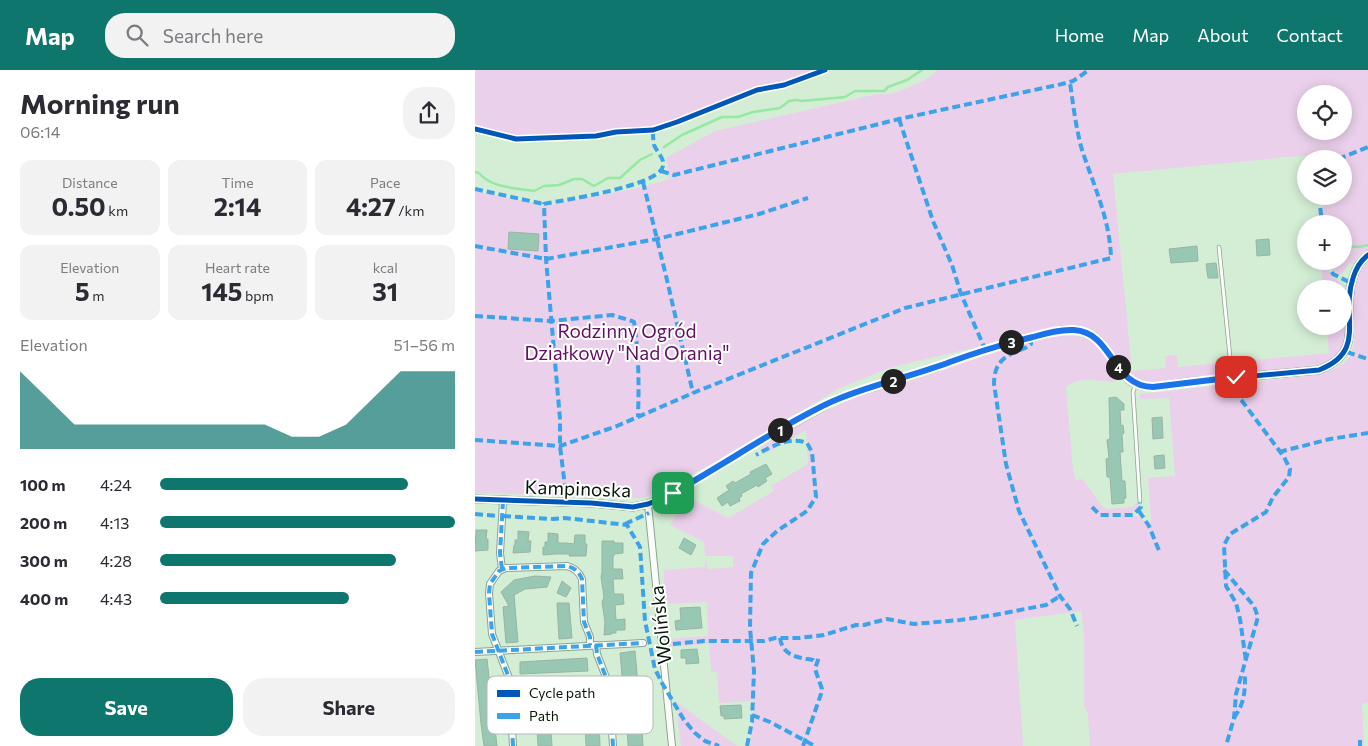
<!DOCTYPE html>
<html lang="en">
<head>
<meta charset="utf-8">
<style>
	:root { --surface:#fff; --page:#f2f2f3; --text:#2b2b33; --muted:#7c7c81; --accent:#0f766e }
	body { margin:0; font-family:Commissioner,sans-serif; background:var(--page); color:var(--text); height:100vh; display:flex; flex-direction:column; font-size:19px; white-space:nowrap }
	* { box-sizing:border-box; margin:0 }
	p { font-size:16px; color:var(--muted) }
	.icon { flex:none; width:28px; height:28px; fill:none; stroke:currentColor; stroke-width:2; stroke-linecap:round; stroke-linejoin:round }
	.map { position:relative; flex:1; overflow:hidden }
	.details { display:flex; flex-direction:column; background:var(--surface); width:475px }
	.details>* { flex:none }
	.fabs { position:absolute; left:822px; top:15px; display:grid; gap:10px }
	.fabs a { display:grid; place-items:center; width:55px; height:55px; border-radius:50%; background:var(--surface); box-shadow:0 2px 12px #0003; font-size:25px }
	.pin { position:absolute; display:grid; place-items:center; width:42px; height:42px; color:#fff; margin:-21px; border-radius:10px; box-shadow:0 2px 8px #0006 }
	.km { position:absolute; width:25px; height:25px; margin:-12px; border-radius:50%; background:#222; color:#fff; font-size:14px; line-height:25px; text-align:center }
	.round { display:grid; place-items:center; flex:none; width:52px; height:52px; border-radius:20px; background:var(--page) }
	.head { display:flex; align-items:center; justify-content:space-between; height:85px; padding:0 20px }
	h1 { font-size:28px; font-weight:700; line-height:38px }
	.metrics { display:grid; grid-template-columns:repeat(3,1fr); gap:8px; height:85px; padding:5px 20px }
	.metrics div { display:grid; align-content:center; border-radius:12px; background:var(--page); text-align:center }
	.metrics b { font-size:25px; font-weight:700 }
	.metrics small { font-size:14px; font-weight:400 }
	.metrics p { font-size:14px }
	.chart { height:140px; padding:10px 20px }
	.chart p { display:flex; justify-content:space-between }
	.chart svg { width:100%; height:90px; margin-top:5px; fill:var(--accent); opacity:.7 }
	.action { display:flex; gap:10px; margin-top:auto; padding:10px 20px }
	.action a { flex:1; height:58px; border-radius:20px; background:var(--accent); color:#fff; font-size:20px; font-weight:700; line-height:58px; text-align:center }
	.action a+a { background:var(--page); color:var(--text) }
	ul { padding:0 20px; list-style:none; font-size:16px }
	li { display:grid; grid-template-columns:80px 60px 1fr; align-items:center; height:38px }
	li i { height:12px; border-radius:6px; background:var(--accent) }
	header { display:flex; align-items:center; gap:30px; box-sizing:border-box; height:70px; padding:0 25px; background:var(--accent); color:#fff }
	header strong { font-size:24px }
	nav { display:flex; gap:28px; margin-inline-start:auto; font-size:18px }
	.search { width:350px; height:45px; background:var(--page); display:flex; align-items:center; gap:12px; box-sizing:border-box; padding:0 18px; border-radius:20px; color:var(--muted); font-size:19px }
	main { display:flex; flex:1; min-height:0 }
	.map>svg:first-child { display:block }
	.green { fill:#ebd0eb; fill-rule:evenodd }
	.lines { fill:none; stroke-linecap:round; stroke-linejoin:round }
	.stream { stroke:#96e8a2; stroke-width:2.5 }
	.building { fill:#98c8b3; stroke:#9ab3a3 }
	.service-casing { stroke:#8fa391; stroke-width:4.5 }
	.minor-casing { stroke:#8fa391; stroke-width:8 }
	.tertiary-casing { stroke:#8fa391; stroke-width:9 }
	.service { stroke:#f9fcf9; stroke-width:3 }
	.minor { stroke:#f9fcf9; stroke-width:6 }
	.tertiary { stroke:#f9fcf9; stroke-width:8 }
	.quiet { stroke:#3ca2e9; stroke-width:4; stroke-dasharray:8 4; stroke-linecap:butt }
	.cycleway-casing { stroke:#fff; stroke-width:8 }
	.cycleway { stroke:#0057b8; stroke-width:5 }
	.route-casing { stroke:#fff; stroke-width:10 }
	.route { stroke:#1a73e8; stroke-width:6 }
	.labels { text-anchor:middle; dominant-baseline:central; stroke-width:4; stroke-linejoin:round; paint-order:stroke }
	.park-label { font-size:19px; fill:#630e65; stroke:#fff }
	.street-label { font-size:19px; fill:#061708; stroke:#fff }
	.key { fill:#fff; stroke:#b4b9b5; stroke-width:1 }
	.key-label { font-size:14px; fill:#061708 }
</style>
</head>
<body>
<header>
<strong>Map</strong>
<div class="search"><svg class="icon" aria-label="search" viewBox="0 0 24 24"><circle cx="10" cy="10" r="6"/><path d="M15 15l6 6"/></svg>Search here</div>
<nav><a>Home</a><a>Map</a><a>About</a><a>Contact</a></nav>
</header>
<main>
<section class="details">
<div class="head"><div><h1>Morning run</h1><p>06:14</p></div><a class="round"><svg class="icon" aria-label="share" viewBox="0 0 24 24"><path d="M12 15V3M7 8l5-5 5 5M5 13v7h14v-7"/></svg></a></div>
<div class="metrics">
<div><p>Distance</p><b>0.50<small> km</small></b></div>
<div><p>Time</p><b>2:14</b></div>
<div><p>Pace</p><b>4:27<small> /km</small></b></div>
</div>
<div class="metrics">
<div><p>Elevation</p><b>5<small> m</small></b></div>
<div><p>Heart rate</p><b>145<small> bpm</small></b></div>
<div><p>kcal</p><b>31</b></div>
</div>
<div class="chart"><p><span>Elevation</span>51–56 m</p>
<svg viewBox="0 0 160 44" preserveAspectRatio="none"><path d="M0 44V6L10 19L20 32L30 32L40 32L50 32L60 32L70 32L80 32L90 32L100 38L110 38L120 32L130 19L140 6L150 6L160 6V44z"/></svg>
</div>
<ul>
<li><b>100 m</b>4:24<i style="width:84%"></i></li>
<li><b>200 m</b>4:13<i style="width:100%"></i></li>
<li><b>300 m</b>4:28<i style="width:80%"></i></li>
<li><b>400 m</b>4:43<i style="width:64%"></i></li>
</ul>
<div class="action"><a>Save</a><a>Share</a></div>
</section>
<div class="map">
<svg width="893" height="676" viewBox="0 0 893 676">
	<rect width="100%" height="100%" fill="#d4eed6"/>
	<g class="green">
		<polygon points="0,0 342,0 309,12 280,18 211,46 172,57 109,64 45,66 21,61 0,54"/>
		<path d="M462,0h431v180l-9,5 -7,10 -2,-3 -7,10 -3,3 -9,-6 -3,-8h16v-37h-20l-2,-28h22v-37h-33l-1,-4 -197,19 19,197 34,-3 -1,-12 12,-1 1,12 50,-5 -4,9 -4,4 -64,8 -20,-3 -10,-8 -25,-34 -11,-9 -12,-4 -3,2 -18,1 -165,39 -54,22 -130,77 -64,32 -169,-5v-302l70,15 97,-19 27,-8 -3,-21 49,-27 162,-37c5,0 11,1 16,-1 11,-3 38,-14 44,-23zM831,24h38v37h-38z"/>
		<path d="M846,191h3c3,13 14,17 20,28h-21z"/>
		<path d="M893,192v441l-6,1 2,42h-274l-2,-32 -4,-9v-73l-3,-21 -66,9 8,126h-273l5,-45 -36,2 -2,-31h-6l-2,-28 -39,3 -1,-8 39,-3 -1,-34 -41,2 -3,-34 42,-3v-5h2l1,7 25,-2v-11h-28l-1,-14 -34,-17 18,-28 40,21 46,-27 -3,-5 37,-22 -2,-34 -41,24 -4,-7c26,-15 50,-30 77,-42 25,-12 53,-18 79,-26 38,-12 132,-53 168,-41 14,5 23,24 32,36l1,4 -5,4c-14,-1 -35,-6 -47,5l7,83 3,10 7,-1 18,26 6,4 25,-2 5,-5 2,2 -1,3 -6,5v4h6l5,4 8,2 -3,-44 27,-2 -6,-78 -29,1v-5l175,-19c53,-12 37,-37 38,-78 0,-6 2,-13 4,-19 3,-7 5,-11 11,-16z"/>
		<path d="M869,219l4,45 -3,9 -7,13 -13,7 -10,3 -67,6c-7,1 -14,-2 -15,-10l96,-9 -2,-27h17z"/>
		<polygon points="203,633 262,676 206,676 203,653"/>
	</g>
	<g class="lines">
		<g class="stream">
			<polyline points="189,77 207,65 247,47 263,47 278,42 305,38 314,31 321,30 327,31 370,27 380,21 409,21 413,17 432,10 447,0"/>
			<path d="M0,102l4,1c12,15 37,15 55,18l10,-5 15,-1 15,-6h8l12,7 14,-8h12l20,-18 12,-6"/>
			<polyline points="869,176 884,177 893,175"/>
		</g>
	</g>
	<g class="building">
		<polygon points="34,162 64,164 63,181 33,179"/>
		<polygon points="794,169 795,185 782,186 781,170"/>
		<polygon points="722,176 723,191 696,193 694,179"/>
		<polygon points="741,193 743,208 733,208 731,194"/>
		<polygon points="641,327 649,334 649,340 645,340 646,356 648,355 649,363 647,364 648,382 645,382 647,411 650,411 651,428 649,428 649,433 637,434 635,407 632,407 631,389 634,388 632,370 635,369 634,328"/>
		<polygon points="687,347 688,368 678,369 677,348"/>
		<polygon points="689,385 690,398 680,399 679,386"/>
		<polygon points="291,394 297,404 290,408 292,411 283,417 282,415 266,424 267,426 264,428 265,431 255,436 253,432 247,436 242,428 254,420 251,416 258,411 260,413 276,404 275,402"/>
		<polygon points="1,460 12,460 11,469 13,469 13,480 0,481"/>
		<polygon points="43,461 54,462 53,471 56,471 55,482 38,483 39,475 40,475 40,470 43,470"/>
		<polygon points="73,463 83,464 83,473 91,473 99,474 100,465 110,465 110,474 112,474 111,486 94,486 95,484 80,484 68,485 68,477 70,477 70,472 73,472"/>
		<polygon points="209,468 221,475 216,485 204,478"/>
		<polygon points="127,471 139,471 139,473 148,473 148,483 139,484 139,486 138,486 138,499 147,499 148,509 138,509 139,524 148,524 149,534 140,535 141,550 150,549 150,560 141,560 141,563 136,563 137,564 129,565 130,552 127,532 129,527 126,507 127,502"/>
		<polygon points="60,506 76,507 72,517 50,519 39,525 43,572 31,573 28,537 34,536 26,522 39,510"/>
		<polygon points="87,511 96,518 91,527 82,523"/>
		<polygon points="82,533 94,533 97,568 84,569"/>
		<polygon points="225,537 227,558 201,560 200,551 206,550 205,538"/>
		<polygon points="222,579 224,593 211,594 211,588 206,588 206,580"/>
		<polygon points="160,581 167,658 168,676 153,676 153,673 145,583"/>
		<polygon points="112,588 113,601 45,604 45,592"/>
		<polygon points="12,589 15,615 22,676 9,676 6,654 0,590"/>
		<polygon points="123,622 125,676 111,676 109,623"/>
		<polygon points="74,623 77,676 63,676 60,624"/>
		<polygon points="266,635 267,648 249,649 249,646 246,646 245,636"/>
	</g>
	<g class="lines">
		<g class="service-casing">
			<g id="service">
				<polyline points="744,177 757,307"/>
				<polyline points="660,316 658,322 665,432"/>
			</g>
		</g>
		<g class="minor-casing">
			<g id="minor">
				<polyline points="173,434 197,676"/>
				<polyline points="27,499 25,483 28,431"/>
				<polyline points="121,575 122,584 134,615 138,676"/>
				<polyline points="0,582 168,573"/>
				<path d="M38,676l-4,-68 -17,-44 -3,-41 1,-9 9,-13 7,-3 61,-2c8,2 12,6 15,13l2,43 6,15v8"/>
			</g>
		</g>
		<g class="tertiary-casing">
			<path id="tertiary" d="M0,429l116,4 42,4 15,-3 15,-6 57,-32 32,-20 87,-48 90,-28 45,-17 87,-23h17l15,6 7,6 28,37 7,5 8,2 10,1 36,-5 130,-12c49,-19 21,-53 34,-92 3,-10 7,-17 15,-23"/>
		</g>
		<use href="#service" class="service"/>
		<use href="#minor" class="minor"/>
		<use href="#tertiary" class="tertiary"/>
		<g class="quiet">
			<polyline points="424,49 458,151 477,195 486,224 510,279"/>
			<polyline points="863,89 893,77"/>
			<polyline points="186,101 199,105 424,49 587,14 598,11 614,0"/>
			<polyline points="168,112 192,210 218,323"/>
			<polyline points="0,119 69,134"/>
			<polyline points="844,126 847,154"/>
			<polyline points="0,176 71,189 182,169 284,144 333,128"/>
			<polyline points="852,191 858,204 876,213"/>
			<path d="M0,246l76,5 61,-6 20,6 2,1c5,32 5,63 4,95"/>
			<path d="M556,267v7c-4,4 -8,5 -14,7 -16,7 -23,15 -23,33l12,80 13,47 41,85 10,13 7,17"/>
			<polyline points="872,282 893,289"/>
			<polyline points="761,307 764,327 809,387 815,399 814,407 798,427 791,442 755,464 749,475 751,516 761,533 765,549 771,591"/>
			<path d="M0,370l85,6 57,-20 76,-33 212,-85 206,-50c-1,-38 -17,-72 -29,-108 -6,-22 -9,-45 -12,-68"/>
			<polyline points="804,382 855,369 893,363"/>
			<path d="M92,433l-7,-57v-27l-14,-160 -2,-55c19,-4 116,-18 119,-38 2,-7 -6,-14 -9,-21 -1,-5 -1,-11 -1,-15"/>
			<polyline points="617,437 625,445 658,445 666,437 665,432"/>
			<polyline points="664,441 674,456 685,483"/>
			<polyline points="0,444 22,446"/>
			<polyline points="28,446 78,449 90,448 152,455 165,477 170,551 180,599 187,613 209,650 220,663 230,671 244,676"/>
			<polyline points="150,454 174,443"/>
			<polyline points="27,499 25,483 28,431"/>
			<polyline points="749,500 779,536 783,547 761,624 759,648 751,676"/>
			<path d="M305,568c3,19 18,19 33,22l4,5"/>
			<polyline points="121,575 122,584 134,615 138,676"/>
			<polyline points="186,575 229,571 289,571 300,568 324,568 349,565 381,555 389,555 412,549 439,554 485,550 519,545 571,535 585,526"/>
			<polyline points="0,582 168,573"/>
			<polyline points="277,645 295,652 340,676"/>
			<path d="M759,648c11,-16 11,-26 11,-45"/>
			<polyline points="885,670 885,676"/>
			<path d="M38,676l-4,-68 -17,-44 -3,-41 1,-9 9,-13 7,-3 61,-2c8,2 12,6 15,13l2,43 6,15v8"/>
			<path d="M272,676l5,-24 2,-51 -4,-43 1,-55 12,-29 14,-13 30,-20 9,-14 -4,-45 -5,-9c-17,-7 -35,3 -51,12"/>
			<polyline points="328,676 346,624 347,619 340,599 344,587"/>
		</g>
		<g class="cycleway-casing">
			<g id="cycleway">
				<polyline points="0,59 41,69 121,66 141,62 178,60 202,52 282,20 309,15 350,0"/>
				<path d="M0,429l116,4 42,4 15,-3 15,-6 57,-32 32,-20 87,-48 90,-28 45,-17 87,-23h17l15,6 7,6 28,37 7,5 8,2 10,1 36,-5 130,-12c49,-19 21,-53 34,-92 3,-10 7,-17 15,-23"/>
			</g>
		</g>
		<use href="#cycleway" class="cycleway"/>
	</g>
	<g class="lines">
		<g class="route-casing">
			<path id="route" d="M198,423c39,-22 76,-46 114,-68 17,-9 33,-19 51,-26 36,-15 75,-23 112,-37 27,-10 54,-18 83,-25 13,-4 27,-8 41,-7 39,2 38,57 79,57l83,-10"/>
		</g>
		<use href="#route" class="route"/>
	</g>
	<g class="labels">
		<g class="park-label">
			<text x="152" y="260">Rodzinny Ogród<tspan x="152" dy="22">Działkowy "Nad Oranią"</tspan></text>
		</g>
		<g class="street-label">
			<text transform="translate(103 418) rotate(2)">Kampinoska</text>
			<text transform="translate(185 555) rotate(-96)">Wolińska</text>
		</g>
	</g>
	<rect x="12" y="606" width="166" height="58" rx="8" class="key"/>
	<rect x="22" y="620" width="23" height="7" fill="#0057b8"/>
	<rect x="22" y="643" width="23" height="6" fill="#3ca2e9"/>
	<g class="key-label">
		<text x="54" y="628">Cycle path</text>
		<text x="54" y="651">Path</text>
	</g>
</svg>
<div class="fabs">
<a><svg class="icon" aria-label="locate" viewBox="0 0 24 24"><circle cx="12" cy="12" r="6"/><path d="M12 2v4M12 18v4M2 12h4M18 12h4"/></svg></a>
<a><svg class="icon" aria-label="layers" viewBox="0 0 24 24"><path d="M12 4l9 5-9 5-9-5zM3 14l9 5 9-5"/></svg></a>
<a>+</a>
<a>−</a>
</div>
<div class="pin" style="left:198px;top:423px;background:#1e9e55"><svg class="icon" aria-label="arrive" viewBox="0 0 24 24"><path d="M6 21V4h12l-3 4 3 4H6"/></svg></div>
<div class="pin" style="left:761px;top:307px;background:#d93025"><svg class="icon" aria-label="check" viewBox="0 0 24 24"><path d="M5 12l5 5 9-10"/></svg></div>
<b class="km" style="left:305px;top:360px">1</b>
<b class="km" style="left:418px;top:311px">2</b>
<b class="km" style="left:536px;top:272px">3</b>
<b class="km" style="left:643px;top:297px">4</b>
</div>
</main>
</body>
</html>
